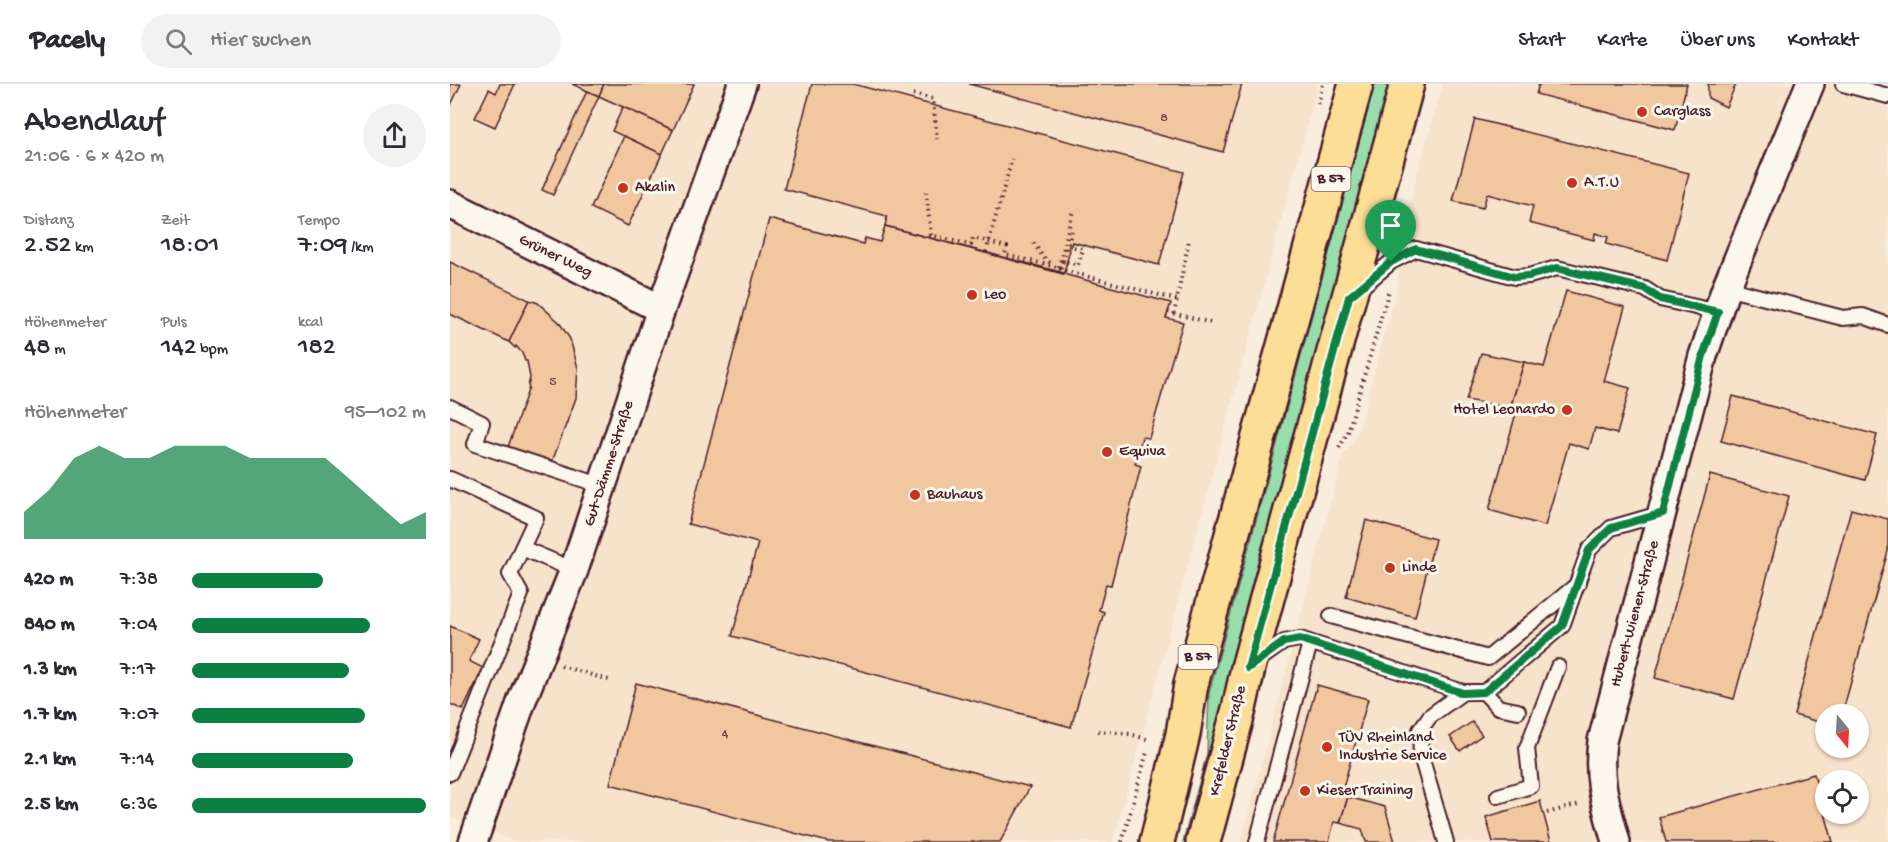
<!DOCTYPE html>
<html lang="de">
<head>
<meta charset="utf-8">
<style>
	:root { --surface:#fff; --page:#f2f2f3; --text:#2b2b33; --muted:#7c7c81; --line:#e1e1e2; --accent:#0b8043 }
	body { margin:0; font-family:"Gochi Hand",sans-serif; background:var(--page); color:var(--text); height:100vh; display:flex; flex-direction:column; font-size:22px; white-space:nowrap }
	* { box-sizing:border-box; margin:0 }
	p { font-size:20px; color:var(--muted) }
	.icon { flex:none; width:33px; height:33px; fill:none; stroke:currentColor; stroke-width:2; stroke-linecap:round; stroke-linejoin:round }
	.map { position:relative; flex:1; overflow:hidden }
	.sheet { display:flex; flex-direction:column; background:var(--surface); width:450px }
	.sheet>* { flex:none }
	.needle { width:39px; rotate:162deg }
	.controls { position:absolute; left:1365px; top:620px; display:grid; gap:12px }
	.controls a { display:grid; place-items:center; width:54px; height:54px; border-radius:50%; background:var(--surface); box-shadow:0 2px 4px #0004; font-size:30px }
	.pin { position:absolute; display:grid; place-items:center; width:51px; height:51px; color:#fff; margin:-62px -26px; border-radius:50% 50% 50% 0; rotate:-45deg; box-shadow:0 0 6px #0007 }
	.pin .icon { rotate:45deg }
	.round { display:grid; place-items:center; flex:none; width:63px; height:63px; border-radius:32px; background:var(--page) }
	.headline { display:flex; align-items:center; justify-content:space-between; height:102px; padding:0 24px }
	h1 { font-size:33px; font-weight:600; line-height:45px }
	.figures { display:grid; grid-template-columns:repeat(3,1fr); gap:9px; height:102px; padding:6px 24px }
	.figures div { display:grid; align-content:center }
	.figures b { font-size:26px; font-weight:600 }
	.figures small { font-size:16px; font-weight:400 }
	.figures p { font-size:16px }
	.chart { height:168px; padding:12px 24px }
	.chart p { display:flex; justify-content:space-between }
	.chart svg { width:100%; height:108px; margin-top:6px; fill:var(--accent); opacity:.7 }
	ul { padding:0 24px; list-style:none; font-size:20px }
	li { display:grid; grid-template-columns:96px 72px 1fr; align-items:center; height:45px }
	li i { height:15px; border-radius:8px; background:var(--accent) }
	header { display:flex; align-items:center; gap:36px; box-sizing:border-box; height:84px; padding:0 30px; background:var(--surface); border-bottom:2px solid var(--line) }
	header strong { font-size:28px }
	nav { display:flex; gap:33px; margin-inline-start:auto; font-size:21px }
	.search { width:420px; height:54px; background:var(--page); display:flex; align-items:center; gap:15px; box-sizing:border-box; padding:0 21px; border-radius:33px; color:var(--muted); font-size:22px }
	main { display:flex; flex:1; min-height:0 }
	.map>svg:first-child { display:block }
	.built { fill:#f7e2cb; fill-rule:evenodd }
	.green { fill:#98deac; stroke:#717e6c; stroke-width:1.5 }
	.building { fill:#f1c7a0; stroke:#4a1f2b; stroke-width:1.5 }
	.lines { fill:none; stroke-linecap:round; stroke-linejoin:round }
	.lane-casing { stroke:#4a1f2b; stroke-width:18 }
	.street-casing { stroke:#4a1f2b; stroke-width:32 }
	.primary-casing { stroke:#4a1f2b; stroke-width:38 }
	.path { stroke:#4a1f2b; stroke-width:4; stroke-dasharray:1.5 4.5; stroke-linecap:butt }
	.lane { stroke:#fbf7ec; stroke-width:14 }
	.street { stroke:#fbf7ec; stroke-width:27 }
	.primary { stroke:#fdde96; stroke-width:33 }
	.route-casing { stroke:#fff; stroke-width:12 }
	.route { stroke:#0b8043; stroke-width:8 }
	.poi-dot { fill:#c8321e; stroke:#fbf7ec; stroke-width:2 }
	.labels { text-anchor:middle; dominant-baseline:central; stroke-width:6; stroke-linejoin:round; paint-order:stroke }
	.number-label { font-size:14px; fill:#744948 }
	.shield { fill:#fbf7ec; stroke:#7f6065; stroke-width:1.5 }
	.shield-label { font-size:15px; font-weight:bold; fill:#4a1f2b }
	.poi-label { font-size:16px; fill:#4a1f2b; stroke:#fbf7ec; text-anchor:start }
	.street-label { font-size:16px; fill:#4a1f2b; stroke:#fbf7ec }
</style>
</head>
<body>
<header>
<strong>Pacely</strong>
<div class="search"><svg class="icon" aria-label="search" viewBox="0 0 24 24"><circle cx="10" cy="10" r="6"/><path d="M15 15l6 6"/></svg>Hier suchen</div>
<nav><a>Start</a><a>Karte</a><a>Über uns</a><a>Kontakt</a></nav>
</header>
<main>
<section class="sheet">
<div class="headline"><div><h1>Abendlauf</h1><p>21:06 · 6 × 420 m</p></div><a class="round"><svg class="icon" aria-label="share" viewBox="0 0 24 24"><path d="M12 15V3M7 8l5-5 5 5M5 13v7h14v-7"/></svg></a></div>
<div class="figures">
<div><p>Distanz</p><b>2.52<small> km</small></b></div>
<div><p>Zeit</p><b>18:01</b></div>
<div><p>Tempo</p><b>7:09<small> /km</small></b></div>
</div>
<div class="figures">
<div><p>Höhenmeter</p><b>48<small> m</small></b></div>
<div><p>Puls</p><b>142<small> bpm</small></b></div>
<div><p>kcal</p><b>182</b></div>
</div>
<div class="chart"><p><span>Höhenmeter</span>95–102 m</p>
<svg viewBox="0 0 160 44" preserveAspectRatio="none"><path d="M0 44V33L10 24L20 11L30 6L40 11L50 11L60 6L70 6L80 6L90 11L100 11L110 11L120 11L130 20L140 29L150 38L160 33V44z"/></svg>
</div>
<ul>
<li><b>420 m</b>7:38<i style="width:56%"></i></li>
<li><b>840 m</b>7:04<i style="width:76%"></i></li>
<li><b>1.3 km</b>7:17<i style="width:67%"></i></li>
<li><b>1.7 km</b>7:07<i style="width:74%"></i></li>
<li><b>2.1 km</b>7:14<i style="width:69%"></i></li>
<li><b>2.5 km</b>6:36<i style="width:100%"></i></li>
</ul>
</section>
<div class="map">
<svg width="1438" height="758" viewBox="0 0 1438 758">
	<rect width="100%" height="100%" fill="#f9eddd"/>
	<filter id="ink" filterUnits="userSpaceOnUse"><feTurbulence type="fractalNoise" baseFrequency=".0167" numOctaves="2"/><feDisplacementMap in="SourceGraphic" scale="12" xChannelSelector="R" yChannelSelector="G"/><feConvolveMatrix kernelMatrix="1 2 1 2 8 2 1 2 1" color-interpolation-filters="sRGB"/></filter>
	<g filter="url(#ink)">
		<g class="built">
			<polygon points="0,0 868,0 663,758 66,758 0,733"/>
			<path d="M993,0h418l27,6v752h-647l102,-386 14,-20 42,-155 -1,-37zM1376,630h32v33h-32zM1376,696h32v33h-32z"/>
		</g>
		<polygon class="green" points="925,0 941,0 780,586 777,616 741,758 733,758 757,670 759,609"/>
		<g class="building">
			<polygon points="0,0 11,0 0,23"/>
			<polygon points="50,0 65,0 45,43 25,34 39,5 46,9"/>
			<polygon points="122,0 154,0 149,12"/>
			<polygon points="154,0 244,0 223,46 149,12"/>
			<polygon points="362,0 403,0 734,88 709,181 622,158 614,189 435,142 437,132 334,105"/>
			<polygon points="519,0 792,0 773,68"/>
			<polygon points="1089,0 1237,0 1225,46 1086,10"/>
			<polygon points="1258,0 1286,0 1276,23 1258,14"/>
			<polygon points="137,7 149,12 103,111 92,106"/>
			<polygon points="173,23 223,46 212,70 162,47"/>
			<polygon points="1025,35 1239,89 1217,176 1156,160 1158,153 1145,149 1144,156 1079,139 1083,122 1037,110 1033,124 1003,117"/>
			<polygon points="174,52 212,70 178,142 141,124"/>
			<polygon points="319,135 413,160 415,154 430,158 435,142 721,219 716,234 733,238 699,354 692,353 685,380 691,382 661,501 656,500 649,526 654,528 621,643 282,552 308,459 238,440"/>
			<polygon points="0,178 79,216 59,258 0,230"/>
			<polygon points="1116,207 1175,223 1154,297 1180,304 1167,350 1145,344 1139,365 1119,359 1095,442 1039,426 1066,329 1059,328 1074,278 1094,283"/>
			<polygon points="79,216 88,219 109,238 120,255 128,284 126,314 102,378 58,363 79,303 78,302 80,294 77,277 75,277 72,269 66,262 65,264 59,258"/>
			<polygon points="1031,269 1074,278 1060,324 1016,316"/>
			<polygon points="1283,312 1427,351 1415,396 1271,357"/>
			<polygon points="1260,391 1339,412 1284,615 1205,594"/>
			<polygon points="1401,425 1438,435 1438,467 1392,630 1376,630 1376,640 1344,631"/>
			<polygon points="916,436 985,455 965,533 896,513"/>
			<polygon points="0,542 29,555 19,577 33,584 13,626 0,620"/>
			<polygon points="186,599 580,703 550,758 378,758 160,700"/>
			<polygon points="867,601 918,615 891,711 898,713 890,739 884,738 879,758 823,758"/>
			<polygon points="1022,638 1032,651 1010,667 1000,653"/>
			<polygon points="1364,690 1383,758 1216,758 1209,733"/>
			<polygon points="898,713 935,723 945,758 916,758 912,745 890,739"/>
			<polygon points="1090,717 1101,758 1043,758 1036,733"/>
		</g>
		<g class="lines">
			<g class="lane-casing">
				<g id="lane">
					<polyline points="1393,0 1438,12"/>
					<polyline points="1276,204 1393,234 1413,232 1438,241"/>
					<polyline points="909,205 941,178 966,165 1065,193 1079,192 1107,184 1195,205 1210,215 1268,228"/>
					<polyline points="0,323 32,339 25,360 153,402"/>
					<polyline points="0,395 86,434 60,490 71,510 0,689"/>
					<polyline points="72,464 124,486"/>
					<polyline points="881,532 1038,574 1128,500"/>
					<polyline points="804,579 834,558 850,555 1013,608 1034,608 1048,623 1068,627"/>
					<polyline points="1034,608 1112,542 1139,466 1161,444 1213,429"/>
					<polyline points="1048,712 1081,702 1077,664 1108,583"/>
					<polyline points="807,758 860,559"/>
					<polyline points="996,758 971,672 970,646 980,632 1013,608"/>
				</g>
			</g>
			<g class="street-casing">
				<g id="street">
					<polyline points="0,120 211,225"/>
					<polyline points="23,758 72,616 124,486 211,225 292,0"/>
					<path d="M1166,758c-10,-38 -19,-61 -14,-101l101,-385 23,-68 84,-204"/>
				</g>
			</g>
			<g class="primary-casing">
				<g id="primary">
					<polyline points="707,758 733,650 741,600 906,0"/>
					<polyline points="753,758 789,625 798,584 957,0"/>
				</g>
			</g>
			<g class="path">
				<polyline points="463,10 483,15 487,55"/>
				<polyline points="868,20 873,0"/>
				<polyline points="476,108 481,151 521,161 523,154 557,163 555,171 611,184 613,177 628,181 633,165 614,161"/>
				<polyline points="584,159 593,173 603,181"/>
				<polyline points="536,168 562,75"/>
				<polyline points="613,177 622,146"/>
				<polyline points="609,183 623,126"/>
				<polyline points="609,185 728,216"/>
				<polyline points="718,228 762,239"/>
				<polyline points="724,230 739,156"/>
				<polyline points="889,364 898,348 939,206"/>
				<polyline points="111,582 159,596"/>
				<polyline points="648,647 680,650 700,656"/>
				<polyline points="1097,729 1130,720"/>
				<polyline points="672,758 697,668"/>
			</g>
			<use href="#lane" class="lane"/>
			<use href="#street" class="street"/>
			<use href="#primary" class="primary"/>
		</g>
	</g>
	<g class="lines" filter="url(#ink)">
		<g class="route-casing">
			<polygon id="route" points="966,165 1065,193 1079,192 1107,184 1195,205 1210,215 1268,228 1253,272 1213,429 1161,444 1139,466 1112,542 1034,608 1013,609 850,555 834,558 798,584 899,213 941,178"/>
		</g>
		<use href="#route" class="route"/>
	</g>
	<g class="poi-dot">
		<circle cx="1192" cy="28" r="6"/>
		<circle cx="1122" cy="99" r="6"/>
		<circle cx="173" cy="104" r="6"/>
		<circle cx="522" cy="211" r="6"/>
		<circle cx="1117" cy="326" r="6"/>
		<circle cx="657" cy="368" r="6"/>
		<circle cx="465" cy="411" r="6"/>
		<circle cx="940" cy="484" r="6"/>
		<circle cx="877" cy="663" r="6"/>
		<circle cx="855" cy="707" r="6"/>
	</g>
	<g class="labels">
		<g class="number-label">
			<text x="714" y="34">8</text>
			<text x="103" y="298">5</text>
			<text x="275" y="650">4</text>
		</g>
		<g class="shield">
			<rect x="861.5" y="83" width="39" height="24" rx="4.5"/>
			<rect x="728.5" y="561" width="39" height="24" rx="4.5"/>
		</g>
		<g class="shield-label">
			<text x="881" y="95">B 57</text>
			<text x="748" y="573">B 57</text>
		</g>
		<g class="poi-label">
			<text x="1204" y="28">Carglass</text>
			<text x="1134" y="99">A.T.U</text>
			<text x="185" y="104">Akalin</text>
			<text x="534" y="211">Leo</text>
			<text x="1105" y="326" text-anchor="end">Hotel Leonardo</text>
			<text x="669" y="368">Equiva</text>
			<text x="477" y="411">Bauhaus</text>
			<text x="952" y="484">Linde</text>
			<text x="889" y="654">TÜV Rheinland<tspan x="889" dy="18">Industrie Service</tspan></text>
			<text x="867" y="707">Kieser Training</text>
		</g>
		<g class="street-label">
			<text transform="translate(105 173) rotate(26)">Grüner Weg</text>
			<text transform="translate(160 380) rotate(-72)">Gut-Dämme-Straße</text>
			<text transform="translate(1186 530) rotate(-75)">Hubert-Wienen-Straße</text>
			<text transform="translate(779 657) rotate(-76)">Krefelder Straße</text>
		</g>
	</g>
</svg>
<div class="controls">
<a><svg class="needle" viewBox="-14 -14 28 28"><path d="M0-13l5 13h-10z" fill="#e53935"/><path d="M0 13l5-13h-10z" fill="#7c7c81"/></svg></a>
<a><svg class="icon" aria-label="locate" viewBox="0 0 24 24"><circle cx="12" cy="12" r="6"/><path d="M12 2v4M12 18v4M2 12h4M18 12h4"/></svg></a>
</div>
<div class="pin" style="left:941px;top:178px;background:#1e9e55"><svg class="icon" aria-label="arrive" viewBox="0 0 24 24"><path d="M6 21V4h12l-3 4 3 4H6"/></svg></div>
</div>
</main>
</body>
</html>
